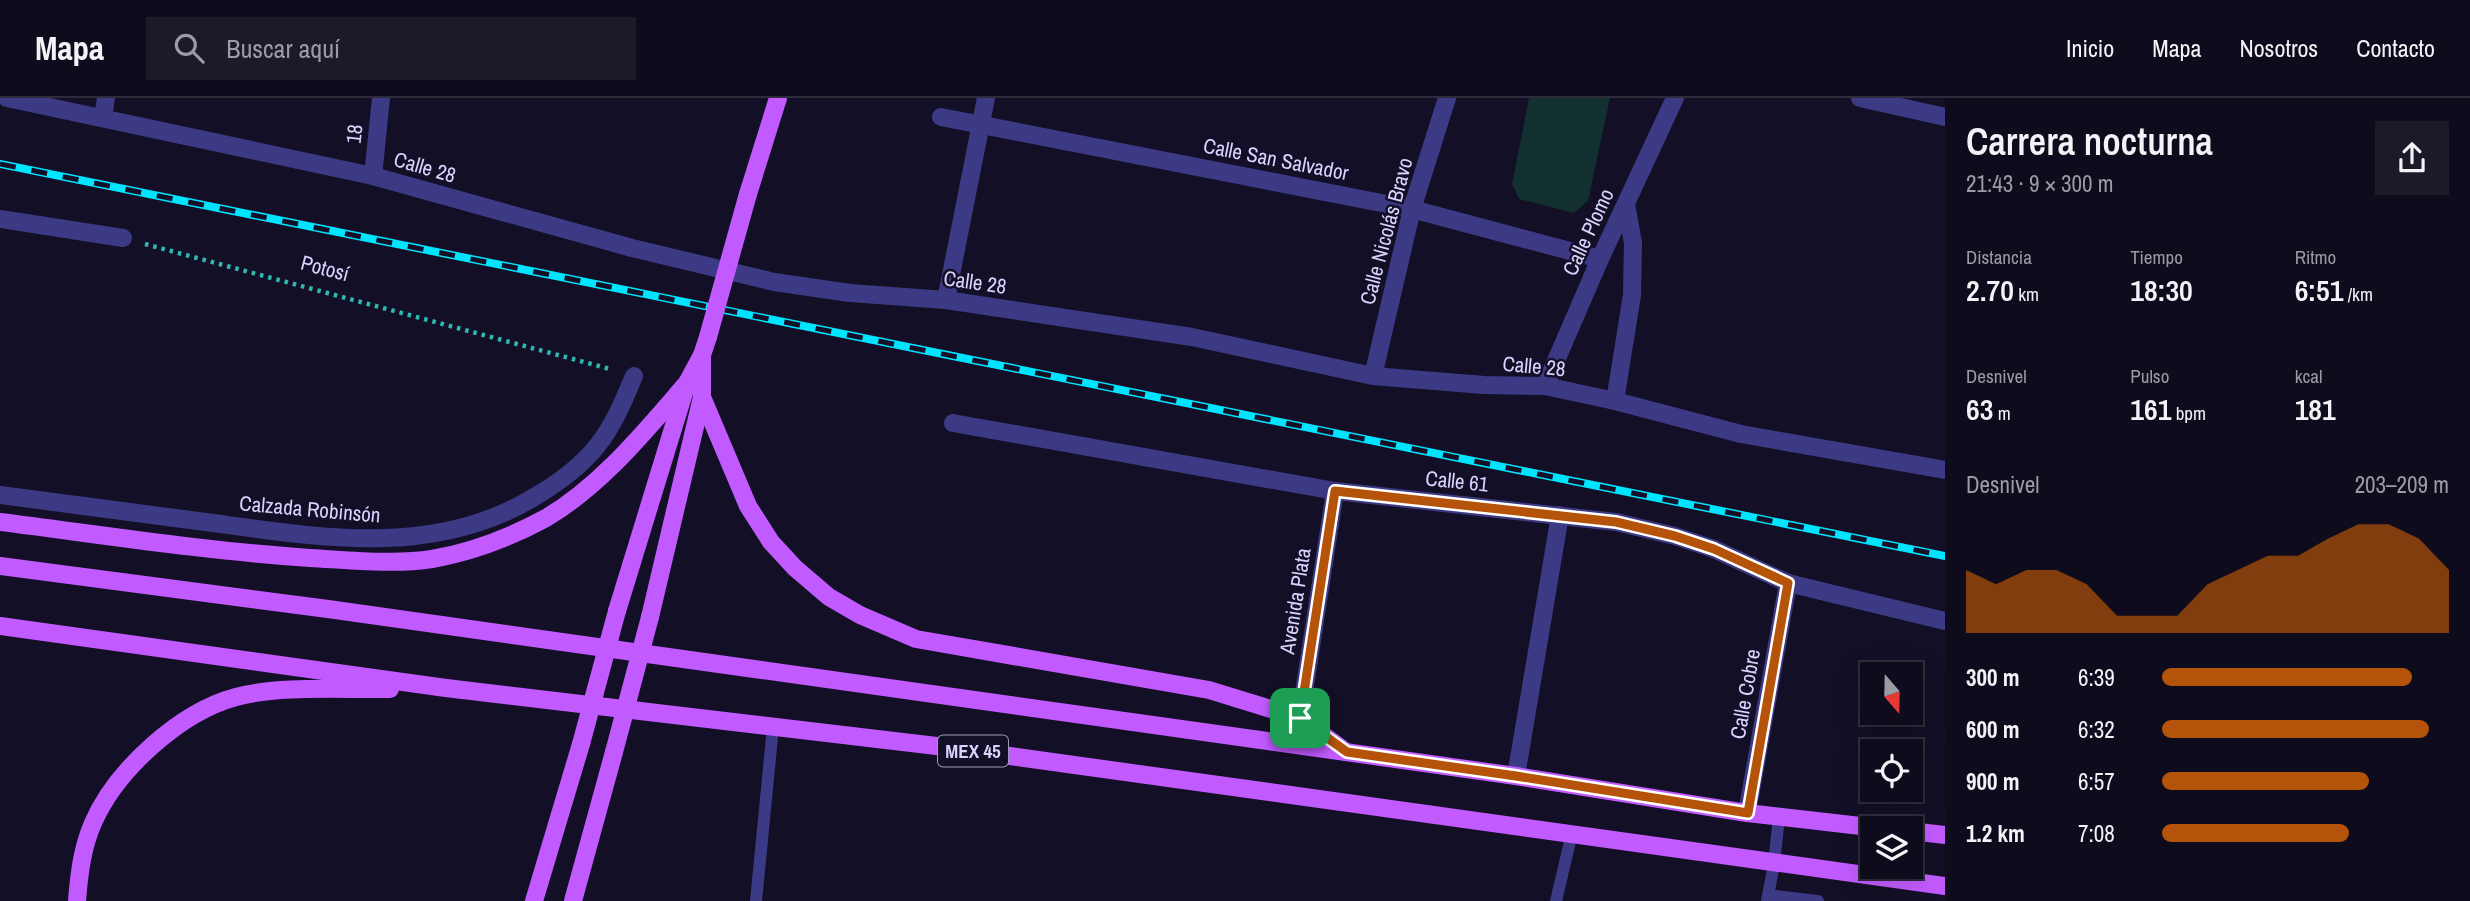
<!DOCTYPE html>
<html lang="es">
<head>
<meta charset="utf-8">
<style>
	:root { --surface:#0e0b1c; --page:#1c1929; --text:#f1f3f6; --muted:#9b9ba3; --line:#2e2b3b; --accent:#b45309 }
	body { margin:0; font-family:"Archivo Narrow",sans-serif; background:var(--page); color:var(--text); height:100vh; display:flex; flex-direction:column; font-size:26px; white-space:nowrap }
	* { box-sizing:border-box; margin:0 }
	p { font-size:23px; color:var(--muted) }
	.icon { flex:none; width:38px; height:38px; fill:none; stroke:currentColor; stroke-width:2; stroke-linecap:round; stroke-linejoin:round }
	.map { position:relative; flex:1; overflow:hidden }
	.side { display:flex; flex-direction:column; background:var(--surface); width:525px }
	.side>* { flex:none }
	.needle { width:46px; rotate:160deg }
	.tools { position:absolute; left:1860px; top:564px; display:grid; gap:14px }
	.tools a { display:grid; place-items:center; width:63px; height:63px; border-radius:0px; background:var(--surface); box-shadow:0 7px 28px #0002,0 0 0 2px var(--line); font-size:35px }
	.pin { position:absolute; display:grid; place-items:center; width:60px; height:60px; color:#fff; margin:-30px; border-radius:14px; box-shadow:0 4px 10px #0006 }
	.round { display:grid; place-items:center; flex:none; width:74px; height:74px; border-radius:0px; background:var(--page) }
	.head { display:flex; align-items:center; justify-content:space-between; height:119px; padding:0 21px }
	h1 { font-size:38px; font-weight:600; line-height:52px }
	.stats { display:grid; grid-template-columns:repeat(3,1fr); gap:10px; height:119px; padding:7px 21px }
	.stats div { display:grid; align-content:center }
	.stats b { font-size:30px; font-weight:600 }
	.stats small { font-size:19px; font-weight:400 }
	.stats p { font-size:19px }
	.chart { height:196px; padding:14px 21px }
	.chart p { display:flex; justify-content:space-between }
	.chart svg { width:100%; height:126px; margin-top:7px; fill:var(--accent); opacity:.7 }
	ul { padding:0 21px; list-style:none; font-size:23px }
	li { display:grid; grid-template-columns:112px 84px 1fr; align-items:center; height:52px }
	li i { height:18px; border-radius:9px; background:var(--accent) }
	header { display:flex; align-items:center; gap:42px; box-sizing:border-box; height:98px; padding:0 35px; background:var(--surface); border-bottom:2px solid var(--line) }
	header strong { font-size:33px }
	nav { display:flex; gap:38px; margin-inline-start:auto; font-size:24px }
	.search { width:490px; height:63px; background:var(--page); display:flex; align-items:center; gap:18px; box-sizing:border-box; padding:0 24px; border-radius:0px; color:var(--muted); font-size:26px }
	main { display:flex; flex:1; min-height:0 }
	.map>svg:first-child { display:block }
	.green { fill:#12302f }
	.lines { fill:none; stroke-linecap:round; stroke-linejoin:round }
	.path { stroke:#2fb8b0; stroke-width:4.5; stroke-dasharray:3.5 5; stroke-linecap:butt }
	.lane { stroke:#3d3a85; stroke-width:12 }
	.street { stroke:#3d3a85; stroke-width:18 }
	.primary { stroke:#c25bff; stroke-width:18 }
	.rail-casing { stroke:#00e5ff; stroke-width:8 }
	.rail { stroke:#130f26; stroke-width:5; stroke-dasharray:16; stroke-linecap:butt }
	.primary-bridge { stroke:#c25bff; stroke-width:18 }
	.route-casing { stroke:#fff; stroke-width:14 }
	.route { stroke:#b45309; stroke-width:9 }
	.labels { text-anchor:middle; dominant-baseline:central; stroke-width:5; stroke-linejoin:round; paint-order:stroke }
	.shield { fill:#130f26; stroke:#9e99be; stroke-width:2 }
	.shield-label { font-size:19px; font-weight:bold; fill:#d9d4ff }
	.street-label { font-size:21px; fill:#d9d4ff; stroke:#130f26 }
</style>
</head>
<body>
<header>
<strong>Mapa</strong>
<div class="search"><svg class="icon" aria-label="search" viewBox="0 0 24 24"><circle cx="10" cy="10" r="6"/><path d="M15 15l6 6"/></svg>Buscar aquí</div>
<nav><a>Inicio</a><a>Mapa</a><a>Nosotros</a><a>Contacto</a></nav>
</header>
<main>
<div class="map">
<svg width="1945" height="803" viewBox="0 0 1945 803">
	<rect width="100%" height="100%" fill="#130f26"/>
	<polygon class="green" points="1529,0 1610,0 1588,103 1574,115 1519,101 1512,86"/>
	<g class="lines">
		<polyline class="path" points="145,146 610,271"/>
		<g class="lane">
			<polyline points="1768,797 1818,803"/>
			<polyline points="756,803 773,629"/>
			<polyline points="1556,803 1572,735"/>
			<polyline points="1767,803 1774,766 1779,719"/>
		</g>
		<g class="street">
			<polyline points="7,0 373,78 632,150 774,184 850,195 946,202 1192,239 1373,278 1484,287 1545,288 1615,303 1741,336 1945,372"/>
			<polyline points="1860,0 1945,19"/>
			<polyline points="941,19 1412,111 1600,161"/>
			<polyline points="103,20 106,0"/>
			<polyline points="373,78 381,0"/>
			<polyline points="0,121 123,140"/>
			<polyline points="946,202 986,0"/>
			<polyline points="1373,278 1412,111 1447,0"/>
			<polyline points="1545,288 1600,161 1675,0"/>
			<polyline points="1615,303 1632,197 1633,145 1626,106"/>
			<polyline points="953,325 1335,393 1616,424 1675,438 1714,451 1788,485 1945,523"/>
			<path d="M0,397c74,10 147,19 221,29 107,15 218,32 315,-28 22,-13 45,-30 61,-50 17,-21 27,-46 37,-70"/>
			<polyline points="1300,620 1335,393"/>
			<polyline points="1516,678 1560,417"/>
			<polyline points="1747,715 1788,485"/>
		</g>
		<g class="primary">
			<polyline points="748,96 778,0"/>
			<polyline points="702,299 748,408 771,444 795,470 829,499 860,517 916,541 1209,592 1300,620 1346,654"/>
			<path d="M0,424c103,13 206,29 310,36 38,2 85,7 122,1 39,-7 79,-22 114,-41 56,-33 99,-87 141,-135"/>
			<polyline points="0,468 328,511 1516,678 1747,715 1878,730"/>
			<polyline points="617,513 687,285 702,257 708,239"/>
			<polyline points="650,519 702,299 702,257"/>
			<polyline points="0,528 446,590 945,649 1945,788"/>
			<polyline points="1911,733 1945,737"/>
			<path d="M77,803c2,-26 5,-53 16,-78 23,-53 87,-111 143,-126 43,-12 109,-7 154,-8"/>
			<polyline points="534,803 581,646"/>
			<polyline points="573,803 614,654"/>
		</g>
		<g class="rail-casing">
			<polyline id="rail" points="0,66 1945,458"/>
		</g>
		<use href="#rail" class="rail"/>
		<g class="primary-bridge">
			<polyline points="708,239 748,96"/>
			<polyline points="581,646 617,513"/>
			<polyline points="614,654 650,519"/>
		</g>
	</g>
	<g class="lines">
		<g class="route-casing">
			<polygon id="route" points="1335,393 1616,424 1675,438 1714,451 1788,485 1748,715 1516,678 1347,654 1300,620"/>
		</g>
		<use href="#route" class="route"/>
	</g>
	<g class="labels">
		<rect class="shield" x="938" y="637.5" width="70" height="31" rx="5"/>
		<g class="shield-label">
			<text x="973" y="653">MEX 45</text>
		</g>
		<g class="street-label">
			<text transform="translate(354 36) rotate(-84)">18</text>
			<text transform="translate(1276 61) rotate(11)">Calle San Salvador</text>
			<text transform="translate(425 69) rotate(16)">Calle 28</text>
			<text transform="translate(1386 133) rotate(-75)">Calle Nicolás Bravo</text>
			<text transform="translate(1588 134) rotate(-65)">Calle Plomo</text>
			<text transform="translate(325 170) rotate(15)">Potosí</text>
			<text transform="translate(975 184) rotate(8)">Calle 28</text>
			<text transform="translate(1534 268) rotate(5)">Calle 28</text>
			<text transform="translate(1457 383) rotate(6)">Calle 61</text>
			<text transform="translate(310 411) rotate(5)">Calzada Robinsón</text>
			<text transform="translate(1295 503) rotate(-81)">Avenida Plata</text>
			<text transform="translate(1745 596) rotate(-80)">Calle Cobre</text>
		</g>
	</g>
</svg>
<div class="tools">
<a><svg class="needle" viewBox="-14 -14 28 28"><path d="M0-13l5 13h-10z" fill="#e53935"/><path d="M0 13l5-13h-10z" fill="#9b9ba3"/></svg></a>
<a><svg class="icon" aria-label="locate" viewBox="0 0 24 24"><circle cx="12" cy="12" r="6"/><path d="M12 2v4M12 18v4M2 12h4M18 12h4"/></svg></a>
<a><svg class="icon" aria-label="layers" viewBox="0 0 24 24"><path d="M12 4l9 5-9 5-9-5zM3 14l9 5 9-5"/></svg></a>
</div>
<div class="pin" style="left:1300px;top:620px;background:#1e9e55"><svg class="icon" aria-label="arrive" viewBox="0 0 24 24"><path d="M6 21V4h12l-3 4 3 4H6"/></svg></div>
</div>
<section class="side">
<div class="head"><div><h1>Carrera nocturna</h1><p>21:43 · 9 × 300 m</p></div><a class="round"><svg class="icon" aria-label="share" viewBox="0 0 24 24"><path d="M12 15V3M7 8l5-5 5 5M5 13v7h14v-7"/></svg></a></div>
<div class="stats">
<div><p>Distancia</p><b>2.70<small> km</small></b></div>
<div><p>Tiempo</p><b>18:30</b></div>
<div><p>Ritmo</p><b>6:51<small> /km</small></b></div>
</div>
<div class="stats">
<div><p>Desnivel</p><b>63<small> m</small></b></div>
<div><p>Pulso</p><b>161<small> bpm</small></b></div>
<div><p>kcal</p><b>181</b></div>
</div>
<div class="chart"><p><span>Desnivel</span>203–209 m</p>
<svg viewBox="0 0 160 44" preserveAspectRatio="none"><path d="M0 44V22L10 27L20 22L30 22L40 27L50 38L60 38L70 38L80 27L90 22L100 17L110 17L120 11L130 6L140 6L150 11L160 22V44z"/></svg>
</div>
<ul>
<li><b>300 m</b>6:39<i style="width:87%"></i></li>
<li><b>600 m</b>6:32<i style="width:93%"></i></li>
<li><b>900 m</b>6:57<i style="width:72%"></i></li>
<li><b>1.2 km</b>7:08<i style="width:65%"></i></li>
</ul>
</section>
</main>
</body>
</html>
